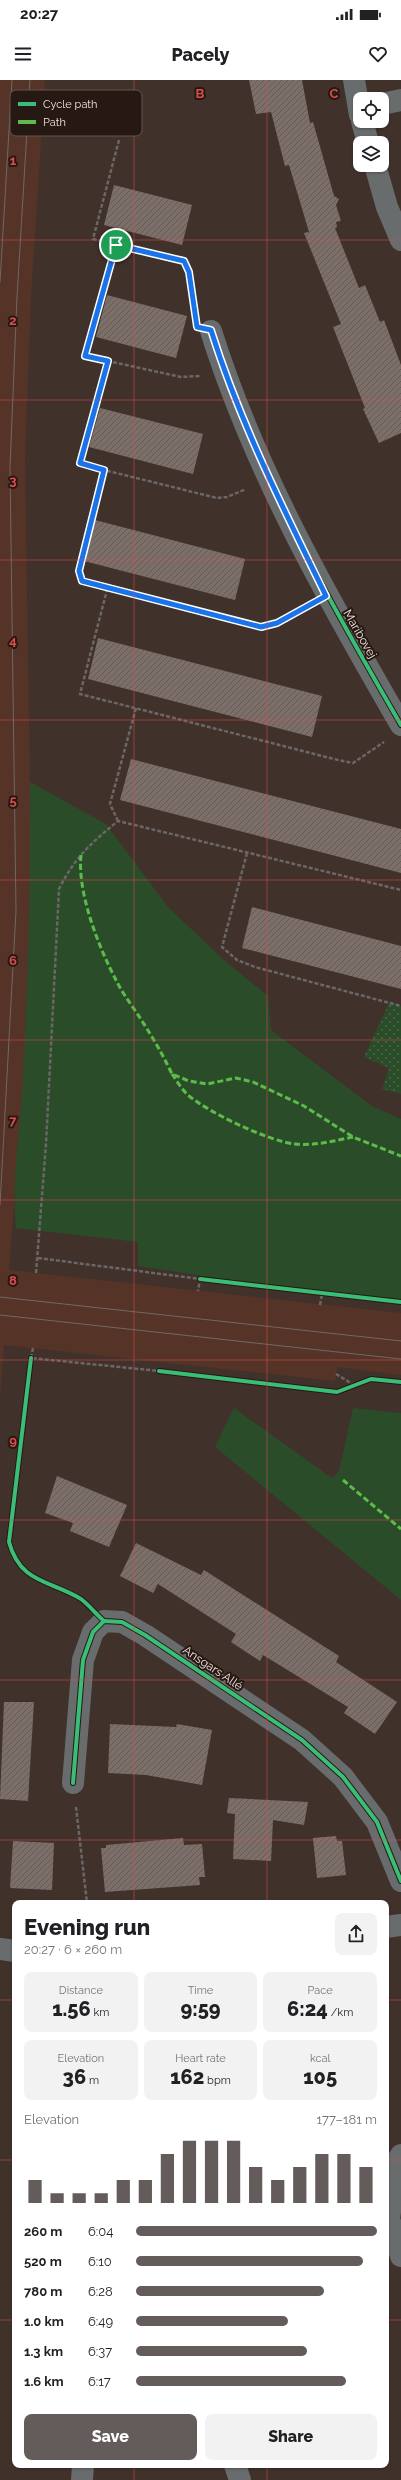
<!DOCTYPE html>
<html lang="en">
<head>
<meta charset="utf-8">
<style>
	:root { --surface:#fff; --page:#f2f2f2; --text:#202124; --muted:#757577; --accent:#635c5a }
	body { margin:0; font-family:Raleway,sans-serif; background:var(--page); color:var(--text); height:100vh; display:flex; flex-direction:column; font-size:15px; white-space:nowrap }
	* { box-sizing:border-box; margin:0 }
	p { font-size:13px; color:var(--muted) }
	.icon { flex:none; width:22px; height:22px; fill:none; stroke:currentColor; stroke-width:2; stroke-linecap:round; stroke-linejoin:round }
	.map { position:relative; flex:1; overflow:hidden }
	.drawer { position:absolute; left:12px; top:1820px; width:377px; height:568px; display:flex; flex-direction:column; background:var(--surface); border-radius:8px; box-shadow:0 1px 3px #0004 }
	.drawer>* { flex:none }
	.fabs { position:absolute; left:353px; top:12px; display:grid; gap:8px }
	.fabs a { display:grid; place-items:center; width:36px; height:36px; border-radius:8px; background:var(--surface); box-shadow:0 1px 3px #0004; font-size:20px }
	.pin { position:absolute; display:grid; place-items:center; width:34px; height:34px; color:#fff; margin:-17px; border:2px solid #fff; border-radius:50%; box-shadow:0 1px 4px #0007 }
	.round { display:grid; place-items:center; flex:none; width:42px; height:42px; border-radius:8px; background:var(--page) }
	.overview { display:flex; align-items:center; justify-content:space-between; height:68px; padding:0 12px }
	h1 { font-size:22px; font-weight:800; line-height:30px }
	.figures { display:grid; grid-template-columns:repeat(3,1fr); gap:6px; height:68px; padding:4px 12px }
	.figures div { display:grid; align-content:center; border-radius:8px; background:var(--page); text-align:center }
	.figures b { font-size:20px; font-weight:800 }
	.figures small { font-size:11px; font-weight:400 }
	.figures p { font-size:11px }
	.chart { height:112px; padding:8px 12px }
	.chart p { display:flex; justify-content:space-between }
	.chart svg { width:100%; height:72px; margin-top:4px; stroke:var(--accent); stroke-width:6 }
	.cta { display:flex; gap:8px; margin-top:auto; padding:8px 12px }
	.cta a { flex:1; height:46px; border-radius:8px; background:var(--accent); color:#fff; font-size:16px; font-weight:800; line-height:46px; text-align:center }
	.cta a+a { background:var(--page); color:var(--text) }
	ul { padding:0 12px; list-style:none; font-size:13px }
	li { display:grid; grid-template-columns:64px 48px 1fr; align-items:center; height:30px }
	li i { height:10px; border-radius:5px; background:var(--accent) }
	.status { display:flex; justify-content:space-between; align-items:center; height:28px; padding:0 20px; background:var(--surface); direction:ltr }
	.status svg { height:11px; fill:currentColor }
	header { display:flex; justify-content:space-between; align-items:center; height:52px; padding:0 12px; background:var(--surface); font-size:18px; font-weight:800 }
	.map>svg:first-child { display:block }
	.built { fill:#553427 }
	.green { fill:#2b4c29 }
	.park { fill:url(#park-dots) }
	.building { fill:url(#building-hatch) }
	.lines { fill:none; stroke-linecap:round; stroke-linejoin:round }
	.path { stroke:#6a6766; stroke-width:2.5; stroke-dasharray:4 2; stroke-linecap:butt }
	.minor { stroke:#696c6c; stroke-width:22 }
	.tram { stroke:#6e6866; stroke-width:1 }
	.quiet { stroke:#5cbc4b; stroke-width:3; stroke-dasharray:6 3; stroke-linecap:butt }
	.cycleway-casing { stroke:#261914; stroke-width:6 }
	.cycleway { stroke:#3abd76; stroke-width:4 }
	.route-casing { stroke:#fff; stroke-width:8 }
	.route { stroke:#1a73e8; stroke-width:5 }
	.grid { fill:none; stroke:#dc4d4b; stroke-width:1; stroke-opacity:0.55 }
	.labels { text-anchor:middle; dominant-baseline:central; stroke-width:4; stroke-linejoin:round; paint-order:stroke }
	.street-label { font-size:12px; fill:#f2e0d8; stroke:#261914 }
	.key { fill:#261914; stroke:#63554f; stroke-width:1 }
	.key-label { font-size:11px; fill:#f2e0d8 }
	.grid-label { font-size:13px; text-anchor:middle; font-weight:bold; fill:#dc4d4b; stroke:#261914; stroke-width:4; stroke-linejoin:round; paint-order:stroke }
</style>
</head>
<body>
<div class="status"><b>20:27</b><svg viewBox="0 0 49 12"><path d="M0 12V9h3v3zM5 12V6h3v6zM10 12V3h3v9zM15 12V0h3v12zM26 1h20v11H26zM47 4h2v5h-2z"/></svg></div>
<header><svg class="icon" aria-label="menu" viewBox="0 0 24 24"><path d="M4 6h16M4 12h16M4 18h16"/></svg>Pacely<svg class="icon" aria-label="heart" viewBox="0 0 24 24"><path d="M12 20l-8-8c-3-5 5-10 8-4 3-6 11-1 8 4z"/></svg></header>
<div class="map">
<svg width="401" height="2400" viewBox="0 0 401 2400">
	<defs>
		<pattern id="park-dots" width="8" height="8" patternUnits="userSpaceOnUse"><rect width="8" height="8" fill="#2b4c29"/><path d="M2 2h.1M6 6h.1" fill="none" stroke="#4a6647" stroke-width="1.8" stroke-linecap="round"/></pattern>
		<pattern id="building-hatch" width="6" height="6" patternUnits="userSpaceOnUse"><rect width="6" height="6" fill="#7c6f69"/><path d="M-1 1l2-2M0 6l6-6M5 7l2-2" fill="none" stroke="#655b57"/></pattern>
	</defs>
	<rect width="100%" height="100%" fill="#40312b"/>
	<polygon class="built" points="0,0 45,0 31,216 25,377 31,769 28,902 23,1010 9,1190 401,1233 401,1295 337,1287 335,1301 4,1265 0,1318"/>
	<g class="green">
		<path d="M30,702l76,42 62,83 56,53 44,36 3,34 101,76 29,13v183l-79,-8 -184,-28v-24l-122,-14c-5,-51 5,-101 7,-151 5,-99 8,-197 7,-295z"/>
		<polygon points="234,1328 332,1398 339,1391 353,1328 401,1333 401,1520 215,1367"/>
	</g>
	<polygon class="park" points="389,923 401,926 401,1014 382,1009 389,988 364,977"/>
	<g class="building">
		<polygon points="249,0 302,0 310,43 313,42 334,116 339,119 336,125 341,141 336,142 337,147 335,148 359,208 365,205 380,242 384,240 401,285 401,353 379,363 363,329 365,328 333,247 341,244 304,153 309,152 289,85 285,86 271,32 256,34"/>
		<polygon points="114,105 192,125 182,165 104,145"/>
		<polygon points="107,215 187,236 176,278 96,257"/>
		<polygon points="100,328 203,354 193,394 89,367"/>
		<polygon points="95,440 245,479 235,520 84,481"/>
		<polygon points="98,558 322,616 312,657 88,599"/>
		<polygon points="131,679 401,749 401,793 120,720"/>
		<polygon points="252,827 401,866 401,909 242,868"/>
		<polygon points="57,1396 127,1425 109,1467 70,1451 73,1443 45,1433"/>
		<polygon points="136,1463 201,1495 204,1490 339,1576 336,1582 397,1622 375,1654 344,1633 348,1627 263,1575 260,1581 231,1562 236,1554 158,1504 153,1513 120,1496"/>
		<polygon points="4,1622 34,1622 28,1721 0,1719"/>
		<polygon points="110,1644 176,1647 177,1644 212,1650 202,1705 146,1695 108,1693"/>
		<polygon points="229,1718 308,1722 304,1745 273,1740 271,1781 233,1779 235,1734 227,1733"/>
		<polygon points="336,1756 337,1761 342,1761 346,1795 317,1798 313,1758"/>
		<polygon points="183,1758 184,1765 202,1764 205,1797 199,1797 200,1805 105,1812 101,1768 106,1768 106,1765"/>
		<polygon points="13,1761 54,1763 52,1810 10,1808"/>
	</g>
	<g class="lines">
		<g class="path">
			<polyline points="119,60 93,159 184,181 189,192 195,231"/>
			<polyline points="116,165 85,276 181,297 200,296"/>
			<polyline points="104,390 81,383 109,281"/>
			<polyline points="108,506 82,501 79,491 104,390 217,418 227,417 246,409"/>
			<polyline points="306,528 277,543 261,547 108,506 80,614 338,680 353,683 384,662"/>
			<polyline points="118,741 110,724 136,628"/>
			<polyline points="247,773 222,867 237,880 255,887 401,926"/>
			<polyline points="38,1178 200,1199 198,1211"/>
			<path d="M36,1193l10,-129 13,-255c16,-32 32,-46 59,-68l283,69"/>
			<polyline points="320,1225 322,1214"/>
			<polyline points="33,1268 31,1278 159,1291"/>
			<polyline points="336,1294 354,1305"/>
			<polyline points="76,1727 87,1823"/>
		</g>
		<g class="minor">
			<polyline points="354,0 360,35"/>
			<polyline points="382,24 401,20"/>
			<polyline points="362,41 368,63"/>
			<polyline points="375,85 387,127 401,160"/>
			<path d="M211,251c44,140 117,268 190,394"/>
			<polyline points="73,1703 83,1580 93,1552 104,1541 122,1542 145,1555 302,1660 343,1697 377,1742 401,1801"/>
			<polyline points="386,1847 401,1845"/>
			<polyline points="0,1869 15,1871"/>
			<polyline points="401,2075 397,2081 389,2139 401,2176"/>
			<polyline points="235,2385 240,2400"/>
			<polyline points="82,2400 83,2385"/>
		</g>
		<g class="tram">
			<polyline points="0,202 12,0"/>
			<polyline points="0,1125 16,831 10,387 17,217 30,0"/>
			<polyline points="0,1217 401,1261"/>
			<polyline points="0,1235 401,1279"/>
		</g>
		<g class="quiet">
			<path d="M81,775c-4,38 18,93 36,127 7,14 17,26 25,39 11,17 21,34 30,53l17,7 18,3 29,-6 17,4 51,24 49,31 48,19"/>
			<path d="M172,994c5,7 10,16 17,22 21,17 79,45 106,48 20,2 38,-3 58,-7"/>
			<polyline points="343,1400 401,1449"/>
		</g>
		<g class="cycleway-casing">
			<g id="cycleway">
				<path d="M211,251c44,140 117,268 190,394"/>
				<polyline points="200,1199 401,1222"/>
				<path d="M31,1278l-22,184c11,41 40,38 72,57 8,6 15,15 23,22"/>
				<polyline points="159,1291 337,1312 371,1299 401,1302"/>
				<polyline points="73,1703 83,1580 93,1552 104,1541 122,1542 145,1555 302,1660 343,1697 377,1742 401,1801"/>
			</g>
		</g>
		<use href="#cycleway" class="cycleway"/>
	</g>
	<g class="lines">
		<g class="route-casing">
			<path id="route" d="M116,165l68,16 5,11 8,55 14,3c29,93 73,180 115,266l-49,27 -16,4 -179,-46 -3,-10 25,-101 -24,-7 28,-102 -23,-5z"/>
		</g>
		<use href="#route" class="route"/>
	</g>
	<path class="grid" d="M134,0v1823M267,0v1823M0,160h401M0,320h401M0,480h401M0,640h401M0,800h401M0,960h401M0,1120h401M0,1280h401M0,1440h401M0,1600h401M0,1760h401M0,1920h15M386,1920h15M0,2080h15M386,2080h15M0,2240h15M386,2240h15M134,2385v15M267,2385v15"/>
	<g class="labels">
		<g class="street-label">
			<text transform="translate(360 554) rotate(60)">Maribovej</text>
			<text transform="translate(213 1588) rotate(34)">Ansgars Allé</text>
		</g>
	</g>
	<rect x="10" y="10" width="132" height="46" rx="6" class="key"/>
	<rect x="18" y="22" width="18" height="4" fill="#3abd76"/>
	<rect x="18" y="40" width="18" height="4" fill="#5cbc4b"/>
	<g class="key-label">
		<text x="43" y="28">Cycle path</text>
		<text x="43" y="46">Path</text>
	</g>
	<g class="grid-label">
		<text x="200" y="18">B</text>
		<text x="334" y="18">C</text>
		<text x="13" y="85">1</text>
		<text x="13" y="245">2</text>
		<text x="13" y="405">3</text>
		<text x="13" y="565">4</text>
		<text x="13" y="725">5</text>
		<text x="13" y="885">6</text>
		<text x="13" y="1045">7</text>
		<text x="13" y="1205">8</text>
		<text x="13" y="1365">9</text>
	</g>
</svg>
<div class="fabs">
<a><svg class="icon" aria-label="locate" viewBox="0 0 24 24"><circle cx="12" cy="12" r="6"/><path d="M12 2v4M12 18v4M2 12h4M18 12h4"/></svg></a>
<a><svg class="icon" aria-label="layers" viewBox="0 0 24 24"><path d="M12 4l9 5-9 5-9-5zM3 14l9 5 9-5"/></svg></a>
</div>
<div class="pin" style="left:116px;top:165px;background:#1e9e55"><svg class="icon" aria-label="arrive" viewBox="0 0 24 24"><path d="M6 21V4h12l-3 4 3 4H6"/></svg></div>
<section class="drawer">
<div class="overview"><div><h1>Evening run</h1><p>20:27 · 6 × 260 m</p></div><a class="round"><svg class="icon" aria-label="share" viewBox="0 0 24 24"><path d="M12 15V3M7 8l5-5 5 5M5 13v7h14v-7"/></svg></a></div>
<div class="figures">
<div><p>Distance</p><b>1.56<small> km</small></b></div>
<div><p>Time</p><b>9:59</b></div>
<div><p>Pace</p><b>6:24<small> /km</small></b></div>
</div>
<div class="figures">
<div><p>Elevation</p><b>36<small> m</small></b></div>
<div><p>Heart rate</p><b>162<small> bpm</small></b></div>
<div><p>kcal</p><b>105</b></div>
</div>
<div class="chart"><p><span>Elevation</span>177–181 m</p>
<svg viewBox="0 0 160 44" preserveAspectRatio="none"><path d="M5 44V30M15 44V38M25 44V38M35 44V38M45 44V30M55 44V30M65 44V14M75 44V6M85 44V6M95 44V6M105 44V22M115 44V30M125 44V22M135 44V14M145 44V14M155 44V22"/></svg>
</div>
<ul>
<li><b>260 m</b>6:04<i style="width:100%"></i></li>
<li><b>520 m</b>6:10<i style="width:94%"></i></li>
<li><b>780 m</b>6:28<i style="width:78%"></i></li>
<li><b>1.0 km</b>6:49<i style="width:63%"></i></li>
<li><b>1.3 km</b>6:37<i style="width:71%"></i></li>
<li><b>1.6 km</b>6:17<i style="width:87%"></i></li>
</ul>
<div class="cta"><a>Save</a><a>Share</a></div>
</section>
</div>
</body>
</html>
